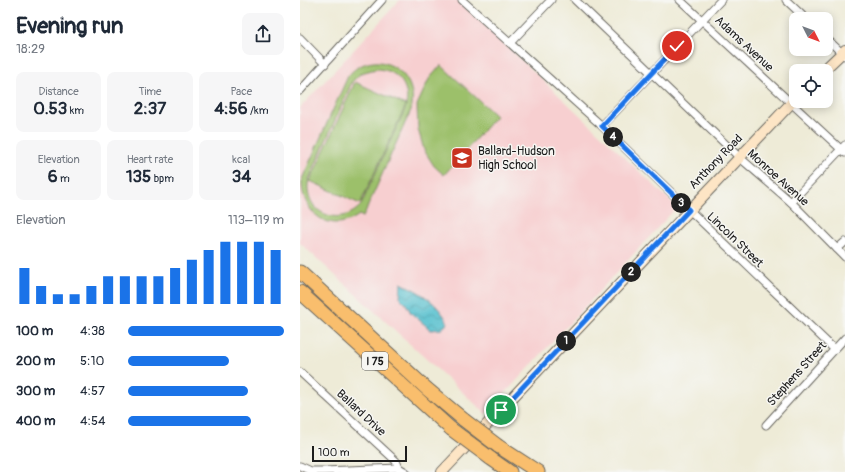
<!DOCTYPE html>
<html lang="en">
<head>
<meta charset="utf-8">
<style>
	:root { --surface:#fff; --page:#f6f6f7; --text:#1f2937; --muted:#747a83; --accent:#1a73e8 }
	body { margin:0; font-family:Pangolin,sans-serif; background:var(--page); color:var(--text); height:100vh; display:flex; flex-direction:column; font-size:15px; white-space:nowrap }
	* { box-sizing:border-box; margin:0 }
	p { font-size:13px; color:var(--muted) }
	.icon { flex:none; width:22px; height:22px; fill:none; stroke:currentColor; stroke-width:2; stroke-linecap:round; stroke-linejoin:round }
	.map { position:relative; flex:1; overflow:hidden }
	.panel { display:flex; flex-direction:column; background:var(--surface); width:300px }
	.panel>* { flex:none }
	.needle { width:26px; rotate:132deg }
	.fabs { position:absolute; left:489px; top:12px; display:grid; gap:8px }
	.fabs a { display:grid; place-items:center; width:44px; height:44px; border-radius:8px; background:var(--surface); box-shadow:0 2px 10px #0003; font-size:20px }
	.scale { position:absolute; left:12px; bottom:10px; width:95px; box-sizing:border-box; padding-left:4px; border:2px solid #1c1c1c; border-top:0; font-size:11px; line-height:14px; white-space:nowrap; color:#1c1c1c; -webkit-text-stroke:3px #f6f6f2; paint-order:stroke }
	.pin { position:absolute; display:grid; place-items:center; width:34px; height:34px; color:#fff; margin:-17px; border:2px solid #fff; border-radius:50%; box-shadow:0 1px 4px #0007 }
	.km { position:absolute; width:20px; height:20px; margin:-10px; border-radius:50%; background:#222; color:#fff; font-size:11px; line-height:20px; text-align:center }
	.round { display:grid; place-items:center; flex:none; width:42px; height:42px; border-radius:8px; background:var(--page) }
	.overview { display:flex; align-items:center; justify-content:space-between; height:68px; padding:0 16px }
	h1 { font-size:22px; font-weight:700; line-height:30px }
	.stats { display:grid; grid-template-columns:repeat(3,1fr); gap:6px; height:68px; padding:4px 16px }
	.stats div { display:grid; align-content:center; border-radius:8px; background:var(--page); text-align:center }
	.stats b { font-size:17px; font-weight:700 }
	.stats small { font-size:11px; font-weight:400 }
	.stats p { font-size:11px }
	.chart { height:112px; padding:8px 16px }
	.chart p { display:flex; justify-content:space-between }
	.chart svg { width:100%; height:72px; margin-top:4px; stroke:var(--accent); stroke-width:6 }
	ul { padding:0 16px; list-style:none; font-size:13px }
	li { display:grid; grid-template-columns:64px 48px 1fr; align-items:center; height:30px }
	li i { height:10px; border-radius:5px; background:var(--accent) }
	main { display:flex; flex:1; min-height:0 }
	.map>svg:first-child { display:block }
	.built { fill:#f7cfd0 }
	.grass { fill:#9cc06a; stroke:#5c6e43; fill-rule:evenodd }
	.water { fill:url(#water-waves); stroke:#386e75 }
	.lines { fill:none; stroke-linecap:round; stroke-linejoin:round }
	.street-casing { stroke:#66645d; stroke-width:9 }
	.secondary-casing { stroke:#66645d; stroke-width:12 }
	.highway-casing { stroke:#66645d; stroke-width:15 }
	.street { stroke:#fff; stroke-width:7 }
	.secondary { stroke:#fde5c5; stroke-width:10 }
	.highway { stroke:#f9be6d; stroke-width:13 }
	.highway-bridge-casing { stroke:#66645d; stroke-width:15; stroke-linecap:butt }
	.highway-bridge { stroke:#f9be6d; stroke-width:13 }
	.route-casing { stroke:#fff; stroke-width:8 }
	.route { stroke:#1a73e8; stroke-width:5 }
	.labels { text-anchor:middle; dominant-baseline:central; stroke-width:3; stroke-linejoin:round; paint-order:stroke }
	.shield { fill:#f6f6f2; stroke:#5d5d5c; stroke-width:1 }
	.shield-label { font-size:11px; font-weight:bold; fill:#1c1c1c }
	.street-label { font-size:12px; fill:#1c1c1c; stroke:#f6f6f2 }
	.poi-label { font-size:12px; fill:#1c1c1c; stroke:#f6f6f2; text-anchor:start }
</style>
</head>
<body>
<main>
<section class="panel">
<div class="overview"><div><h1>Evening run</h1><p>18:29</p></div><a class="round"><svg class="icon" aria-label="share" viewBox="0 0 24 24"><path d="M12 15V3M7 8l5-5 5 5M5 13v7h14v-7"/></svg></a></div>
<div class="stats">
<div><p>Distance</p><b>0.53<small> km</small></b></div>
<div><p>Time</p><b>2:37</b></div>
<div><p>Pace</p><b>4:56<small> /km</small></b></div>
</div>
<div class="stats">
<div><p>Elevation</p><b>6<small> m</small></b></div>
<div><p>Heart rate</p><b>135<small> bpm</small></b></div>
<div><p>kcal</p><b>34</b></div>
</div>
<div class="chart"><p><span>Elevation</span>113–119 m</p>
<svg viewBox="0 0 160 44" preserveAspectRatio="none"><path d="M5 44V22M15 44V33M25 44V38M35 44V38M45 44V33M55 44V27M65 44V27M75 44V27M85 44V27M95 44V22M105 44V17M115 44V11M125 44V6M135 44V6M145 44V6M155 44V11"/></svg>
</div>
<ul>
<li><b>100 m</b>4:38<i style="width:100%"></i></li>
<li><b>200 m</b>5:10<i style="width:65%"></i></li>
<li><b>300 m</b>4:57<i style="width:77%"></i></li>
<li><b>400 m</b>4:54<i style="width:79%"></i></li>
</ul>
</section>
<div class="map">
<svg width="545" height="472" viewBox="0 0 545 472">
	<defs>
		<pattern id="water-waves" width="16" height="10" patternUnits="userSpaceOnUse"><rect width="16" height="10" fill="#53bfce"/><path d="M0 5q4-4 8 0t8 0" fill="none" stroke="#449aa6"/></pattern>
	</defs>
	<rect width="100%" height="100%" fill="#f6f6f2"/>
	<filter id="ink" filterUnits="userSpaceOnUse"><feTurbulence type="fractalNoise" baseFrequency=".025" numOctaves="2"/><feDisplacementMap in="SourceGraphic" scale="8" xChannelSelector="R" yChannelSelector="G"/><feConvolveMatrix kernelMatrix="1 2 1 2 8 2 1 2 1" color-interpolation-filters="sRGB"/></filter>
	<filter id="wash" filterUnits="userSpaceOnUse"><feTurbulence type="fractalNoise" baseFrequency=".012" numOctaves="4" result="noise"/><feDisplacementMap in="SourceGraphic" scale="16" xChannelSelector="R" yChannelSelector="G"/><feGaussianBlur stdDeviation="0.9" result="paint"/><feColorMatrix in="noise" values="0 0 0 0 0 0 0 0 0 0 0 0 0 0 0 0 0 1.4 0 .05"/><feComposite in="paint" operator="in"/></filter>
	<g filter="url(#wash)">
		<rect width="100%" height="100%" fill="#eeebd7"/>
		<polygon class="built" points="100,0 158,0 377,207 186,414 0,243 0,108"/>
		<g class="grass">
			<path d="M80,62c24,4 37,26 31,48l-48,107 -4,-2c-28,21 -59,-2 -57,-36l46,-103c8,-10 19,-15 32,-14zM76,69c20,0 34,16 30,36l-51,-23 -45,99 50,23 46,-99 -1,4 -44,96c-22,25 -60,6 -52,-26l43,-97 9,-9z"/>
			<polygon points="141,65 196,116 144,175 134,166 124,150 118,129 117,105 129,79"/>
		</g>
		<path class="water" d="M101,283c19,9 37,19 47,40l-6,6 -11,1 -20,-17 -5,-9 -6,-6z"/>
	</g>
	<g filter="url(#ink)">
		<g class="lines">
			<g class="street-casing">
				<g id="street">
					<polyline points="162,0 302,126 534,349"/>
					<polyline points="275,0 439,157 491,202 545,257"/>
					<polyline points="380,0 545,153"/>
					<polyline points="486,0 506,19"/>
					<polyline points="0,38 25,64"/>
					<polyline points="526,38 545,56"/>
					<polyline points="210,43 251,0"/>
					<polyline points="0,91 82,0"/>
					<polyline points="302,126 421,0"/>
					<polyline points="491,202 545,145"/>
					<polyline points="537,249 545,242"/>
					<polyline points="0,372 96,461 99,468 106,472"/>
					<polyline points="466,425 545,338"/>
					<polyline points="0,466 11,471 23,471 99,468"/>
				</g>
			</g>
			<g class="secondary-casing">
				<g id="secondary">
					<polyline points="523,71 545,50"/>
					<polyline points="142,472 496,98"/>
				</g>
			</g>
			<g class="highway-casing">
				<g id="highway">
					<polyline points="0,272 127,389 164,420"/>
					<polyline points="0,292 151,429"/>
					<polyline points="198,446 238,472"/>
					<polyline points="190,458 210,472"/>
				</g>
			</g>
			<use href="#street" class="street"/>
			<use href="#secondary" class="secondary"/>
			<use href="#highway" class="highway"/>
			<g class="highway-bridge-casing">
				<g id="highway-bridge">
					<polyline points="164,420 198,446"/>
					<polyline points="151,429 190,458"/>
				</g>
			</g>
			<use href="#highway-bridge" class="highway-bridge"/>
		</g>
	</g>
	<g class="lines" filter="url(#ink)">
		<g class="route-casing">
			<polyline id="route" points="201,410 389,210 302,126 377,46"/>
		</g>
		<use href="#route" class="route"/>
	</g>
	<defs>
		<g id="school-square" transform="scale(1.15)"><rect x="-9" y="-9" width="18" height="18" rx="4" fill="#c8321e" stroke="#f6f6f2"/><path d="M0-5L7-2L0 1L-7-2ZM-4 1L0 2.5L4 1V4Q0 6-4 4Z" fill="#fff"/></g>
	</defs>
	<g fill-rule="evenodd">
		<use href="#school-square" x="162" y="158"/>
	</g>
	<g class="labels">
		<rect class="shield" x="62" y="352" width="26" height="18" rx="3"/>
		<g class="shield-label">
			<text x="75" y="361">I 75</text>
		</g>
		<g class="street-label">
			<text transform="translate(444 44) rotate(43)">Adams Avenue</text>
			<text transform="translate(416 162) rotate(-46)">Anthony Road</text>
			<text transform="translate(478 178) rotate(42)">Monroe Avenue</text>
			<text transform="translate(435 240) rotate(44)">Lincoln Street</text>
			<text transform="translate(497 374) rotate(-48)">Stephens Street</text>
			<text transform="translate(61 413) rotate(43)">Ballard Drive</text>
		</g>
		<g class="poi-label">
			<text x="178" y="151">Ballard-Hudson<tspan x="178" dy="14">High School</tspan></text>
		</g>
	</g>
</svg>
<div class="fabs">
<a><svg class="needle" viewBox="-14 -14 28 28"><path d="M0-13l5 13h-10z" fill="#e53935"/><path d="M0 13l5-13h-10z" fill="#747a83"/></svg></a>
<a><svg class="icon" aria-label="locate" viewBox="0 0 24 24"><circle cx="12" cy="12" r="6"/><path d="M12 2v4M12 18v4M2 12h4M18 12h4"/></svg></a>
</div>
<div class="scale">100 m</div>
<div class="pin" style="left:201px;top:410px;background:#1e9e55"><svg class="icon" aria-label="arrive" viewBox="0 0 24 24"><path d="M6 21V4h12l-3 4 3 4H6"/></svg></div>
<div class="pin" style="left:377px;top:46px;background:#d93025"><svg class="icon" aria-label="check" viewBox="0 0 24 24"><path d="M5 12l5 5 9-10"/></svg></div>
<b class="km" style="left:266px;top:341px">1</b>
<b class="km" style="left:331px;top:272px">2</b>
<b class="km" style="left:381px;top:203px">3</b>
<b class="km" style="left:313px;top:137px">4</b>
</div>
</main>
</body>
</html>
